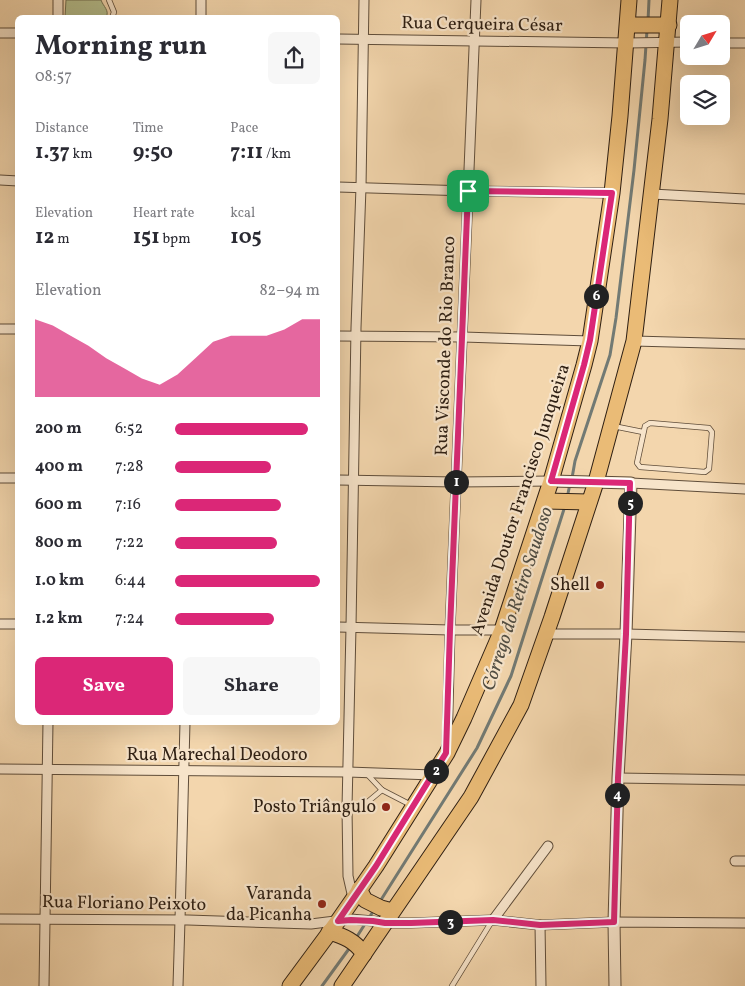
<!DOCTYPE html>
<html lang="en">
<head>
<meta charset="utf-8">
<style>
	:root { --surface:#fff; --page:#f7f7f7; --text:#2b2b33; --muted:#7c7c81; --accent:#db2777 }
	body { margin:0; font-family:Vollkorn,serif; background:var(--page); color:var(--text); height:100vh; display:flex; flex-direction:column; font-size:19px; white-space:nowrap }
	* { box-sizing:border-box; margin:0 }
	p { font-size:16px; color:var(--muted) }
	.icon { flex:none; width:28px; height:28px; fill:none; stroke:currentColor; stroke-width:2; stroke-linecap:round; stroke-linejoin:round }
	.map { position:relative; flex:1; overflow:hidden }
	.drawer { position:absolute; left:15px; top:15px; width:325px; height:710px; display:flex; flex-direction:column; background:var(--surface); border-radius:8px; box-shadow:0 5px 20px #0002 }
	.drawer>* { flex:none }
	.needle { width:32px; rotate:52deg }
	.tools { position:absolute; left:680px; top:15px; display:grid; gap:10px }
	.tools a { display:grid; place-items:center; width:50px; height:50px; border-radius:8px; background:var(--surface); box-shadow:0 5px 20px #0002; font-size:25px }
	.pin { position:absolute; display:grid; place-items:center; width:42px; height:42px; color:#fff; margin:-21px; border-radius:10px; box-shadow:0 2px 8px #0006 }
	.km { position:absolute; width:25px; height:25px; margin:-12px; border-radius:50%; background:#222; color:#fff; font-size:14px; line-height:25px; text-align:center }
	.round { display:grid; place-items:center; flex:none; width:52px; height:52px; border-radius:8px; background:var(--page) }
	.head { display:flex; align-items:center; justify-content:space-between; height:85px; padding:0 20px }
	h1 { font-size:28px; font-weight:700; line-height:38px }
	.stats { display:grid; grid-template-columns:repeat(3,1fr); gap:8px; height:85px; padding:5px 20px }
	.stats div { display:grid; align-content:center }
	.stats b { font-size:21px; font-weight:700 }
	.stats small { font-size:14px; font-weight:400 }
	.stats p { font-size:14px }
	.chart { height:140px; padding:10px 20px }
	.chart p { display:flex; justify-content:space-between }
	.chart svg { width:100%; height:90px; margin-top:5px; fill:var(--accent); opacity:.7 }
	.button { display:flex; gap:10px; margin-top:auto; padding:10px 20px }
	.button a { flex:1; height:58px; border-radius:8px; background:var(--accent); color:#fff; font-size:20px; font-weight:700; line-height:58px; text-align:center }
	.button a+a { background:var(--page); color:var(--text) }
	ul { padding:0 20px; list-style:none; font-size:16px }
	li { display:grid; grid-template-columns:80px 60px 1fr; align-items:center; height:38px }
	li i { height:12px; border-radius:6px; background:var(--accent) }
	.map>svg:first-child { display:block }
	.green { fill:#b5bf8e; stroke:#726f50 }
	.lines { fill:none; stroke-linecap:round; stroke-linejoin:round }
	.stream { stroke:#727a74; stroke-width:3 }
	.service-casing { stroke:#5f4d3a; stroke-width:6 }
	.minor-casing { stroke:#5f4d3a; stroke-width:11 }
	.tertiary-casing { stroke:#5f4d3a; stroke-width:13 }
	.primary-casing { stroke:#2e1f13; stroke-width:17 }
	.service { stroke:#f7e4ca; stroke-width:4.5 }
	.minor { stroke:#f7e4ca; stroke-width:9 }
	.tertiary { stroke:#f7e4ca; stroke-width:11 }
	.primary { stroke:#eabb76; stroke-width:15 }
	.route-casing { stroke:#fff; stroke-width:10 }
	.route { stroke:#db2777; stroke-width:6 }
	.poi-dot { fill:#8f2418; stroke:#f7e4ca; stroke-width:2 }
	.labels { text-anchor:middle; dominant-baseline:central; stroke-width:4.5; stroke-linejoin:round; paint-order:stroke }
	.street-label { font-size:18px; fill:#2e1f13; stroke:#f7e4ca }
	.poi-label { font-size:18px; fill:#2e1f13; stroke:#f7e4ca; text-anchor:end }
	.water-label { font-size:19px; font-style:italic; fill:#504d43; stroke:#f7e4ca }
</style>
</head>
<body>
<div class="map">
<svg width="745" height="986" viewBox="0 0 745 986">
	<rect width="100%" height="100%" fill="#f3d6ad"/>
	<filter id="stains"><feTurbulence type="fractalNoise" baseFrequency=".004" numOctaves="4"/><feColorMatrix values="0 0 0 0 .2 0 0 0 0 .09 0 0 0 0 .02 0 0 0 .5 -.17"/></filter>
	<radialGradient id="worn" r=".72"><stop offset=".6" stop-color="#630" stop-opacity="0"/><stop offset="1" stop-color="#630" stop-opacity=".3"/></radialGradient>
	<path class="green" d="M66,0h35c2,6 9,11 5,17h-41z"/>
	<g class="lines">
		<g class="stream">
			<polyline points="648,21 649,0"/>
			<polyline points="572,478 575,461 610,355 616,318 634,170 645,60 647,30"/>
			<polyline points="567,498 570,484"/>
			<polyline points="379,903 477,748 511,676 565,506"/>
			<polyline points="356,938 374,910"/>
			<polyline points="322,986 351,946"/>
		</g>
		<g class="service-casing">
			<g id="service">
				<polyline points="109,0 114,12 112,18"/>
				<polygon points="650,423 709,428 712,432 709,469 705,472 640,467 637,463 645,426"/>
				<polyline points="613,426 643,432"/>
				<polyline points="367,774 382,790 411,805"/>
				<polyline points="347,808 364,805 382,790"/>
				<polyline points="452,986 492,921"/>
			</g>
		</g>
		<g class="minor-casing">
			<g id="minor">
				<polyline points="58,0 58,18"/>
				<polyline points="201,18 201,0"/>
				<polyline points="0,33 18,33"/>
				<polyline points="338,39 627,43 689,42"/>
				<polyline points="721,43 745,43"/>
				<polyline points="0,180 18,181"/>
				<polyline points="338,187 468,191 612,193"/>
				<polyline points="652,194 745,199"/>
				<polyline points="0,329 18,329"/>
				<polyline points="338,336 463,337 590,341"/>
				<polyline points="634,341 745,344"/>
				<polyline points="0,478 18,478"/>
				<polyline points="338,480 456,482 551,481"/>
				<polyline points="631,483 745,489"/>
				<polyline points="0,624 18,624"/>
				<polyline points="338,627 450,630 502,630"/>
				<polyline points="546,634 626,634 745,637"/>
				<polyline points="447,748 450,630 476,0"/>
				<polyline points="0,769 348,772 433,775"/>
				<polyline points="618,778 745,780"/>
				<polyline points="735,861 745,861"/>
				<polyline points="353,898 348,876 347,808 351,627 356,328 361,187 364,0"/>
				<polyline points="0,919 188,920 311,924 351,919 373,921 385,923 411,923 493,920 540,925 614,922 745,923"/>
				<polyline points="493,920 548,846"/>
				<polyline points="540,925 541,986"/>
				<polyline points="44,986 48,722"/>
				<polyline points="178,986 180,920 185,722"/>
			</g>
		</g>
		<g class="tertiary-casing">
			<polyline id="tertiary" points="551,481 631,483 626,634 618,778 614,922 615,986"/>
		</g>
		<g class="primary-casing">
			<g id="primary">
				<polyline points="628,25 669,25"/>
				<polyline points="545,501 589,502"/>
				<polyline points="359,889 365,900 381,908 392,911"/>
				<path d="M329,932c15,4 26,9 35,22"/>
				<polyline points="290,986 338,921 376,866 447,753 464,718 502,630 551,481 584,365 590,341 612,193 620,116 629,0"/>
				<polyline points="342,986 471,797 521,705 552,617 596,482 634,341 660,119 670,0"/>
			</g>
		</g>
		<use href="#service" class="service"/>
		<use href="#minor" class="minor"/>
		<use href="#tertiary" class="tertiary"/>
		<use href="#primary" class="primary"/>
	</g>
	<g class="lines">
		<g class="route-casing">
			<polygon id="route" points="468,191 612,193 590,340 584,365 551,481 630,483 626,634 618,778 614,922 540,925 493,920 411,923 385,923 373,921 351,920 338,921 376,866 446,753 450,630"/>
		</g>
		<use href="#route" class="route"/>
	</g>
	<g class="poi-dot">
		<circle cx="600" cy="585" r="5"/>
		<circle cx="386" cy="807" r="5"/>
		<circle cx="322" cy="904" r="5"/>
	</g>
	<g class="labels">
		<g class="street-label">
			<text transform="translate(482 25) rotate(1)">Rua Cerqueira César</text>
			<text transform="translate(446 346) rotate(-88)">Rua Visconde do Rio Branco</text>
			<text transform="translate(521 500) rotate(-72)">Avenida Doutor Francisco Junqueira</text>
			<text x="217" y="755">Rua Marechal Deodoro</text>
			<text transform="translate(124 904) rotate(1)">Rua Floriano Peixoto</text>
		</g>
		<g class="poi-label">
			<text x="590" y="585">Shell</text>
			<text x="376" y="807">Posto Triângulo</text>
			<text x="312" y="894">Varanda<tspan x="312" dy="21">da Picanha</tspan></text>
		</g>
		<g class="water-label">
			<text transform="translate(518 599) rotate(-72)">Córrego do Retiro Saudoso</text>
		</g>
	</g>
	<rect width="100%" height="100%" filter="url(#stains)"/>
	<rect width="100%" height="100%" fill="url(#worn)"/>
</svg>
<div class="tools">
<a><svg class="needle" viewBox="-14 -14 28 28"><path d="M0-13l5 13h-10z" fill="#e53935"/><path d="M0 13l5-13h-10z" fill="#7c7c81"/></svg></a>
<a><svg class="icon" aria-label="layers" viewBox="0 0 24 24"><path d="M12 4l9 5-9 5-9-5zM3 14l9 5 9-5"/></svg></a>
</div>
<div class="pin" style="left:468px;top:191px;background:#1e9e55"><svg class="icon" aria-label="arrive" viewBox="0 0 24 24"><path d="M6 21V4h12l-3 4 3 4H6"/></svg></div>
<b class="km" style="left:456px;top:482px">1</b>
<b class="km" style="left:436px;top:771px">2</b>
<b class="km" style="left:450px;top:922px">3</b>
<b class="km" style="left:617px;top:795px">4</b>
<b class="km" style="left:630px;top:503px">5</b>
<b class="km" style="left:596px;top:296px">6</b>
<section class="drawer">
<div class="head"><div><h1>Morning run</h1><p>08:57</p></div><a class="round"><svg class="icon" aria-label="share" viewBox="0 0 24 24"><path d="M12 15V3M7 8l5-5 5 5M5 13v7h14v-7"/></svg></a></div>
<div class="stats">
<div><p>Distance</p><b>1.37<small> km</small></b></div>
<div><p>Time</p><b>9:50</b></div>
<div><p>Pace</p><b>7:11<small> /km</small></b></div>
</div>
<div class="stats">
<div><p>Elevation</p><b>12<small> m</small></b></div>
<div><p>Heart rate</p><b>151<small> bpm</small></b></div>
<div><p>kcal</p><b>105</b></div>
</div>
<div class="chart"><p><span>Elevation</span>82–94 m</p>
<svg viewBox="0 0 160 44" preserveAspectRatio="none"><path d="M0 44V6L10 9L20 14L30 19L40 25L50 30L60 35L70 38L80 33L90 25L100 17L110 14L120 14L130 14L140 11L150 6L160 6V44z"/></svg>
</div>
<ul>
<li><b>200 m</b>6:52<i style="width:92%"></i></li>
<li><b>400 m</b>7:28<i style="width:66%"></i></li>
<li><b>600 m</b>7:16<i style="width:73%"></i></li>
<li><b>800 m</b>7:22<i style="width:70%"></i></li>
<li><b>1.0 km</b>6:44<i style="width:100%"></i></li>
<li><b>1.2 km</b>7:24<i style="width:68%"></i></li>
</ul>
<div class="button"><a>Save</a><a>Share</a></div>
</section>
</div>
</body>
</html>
